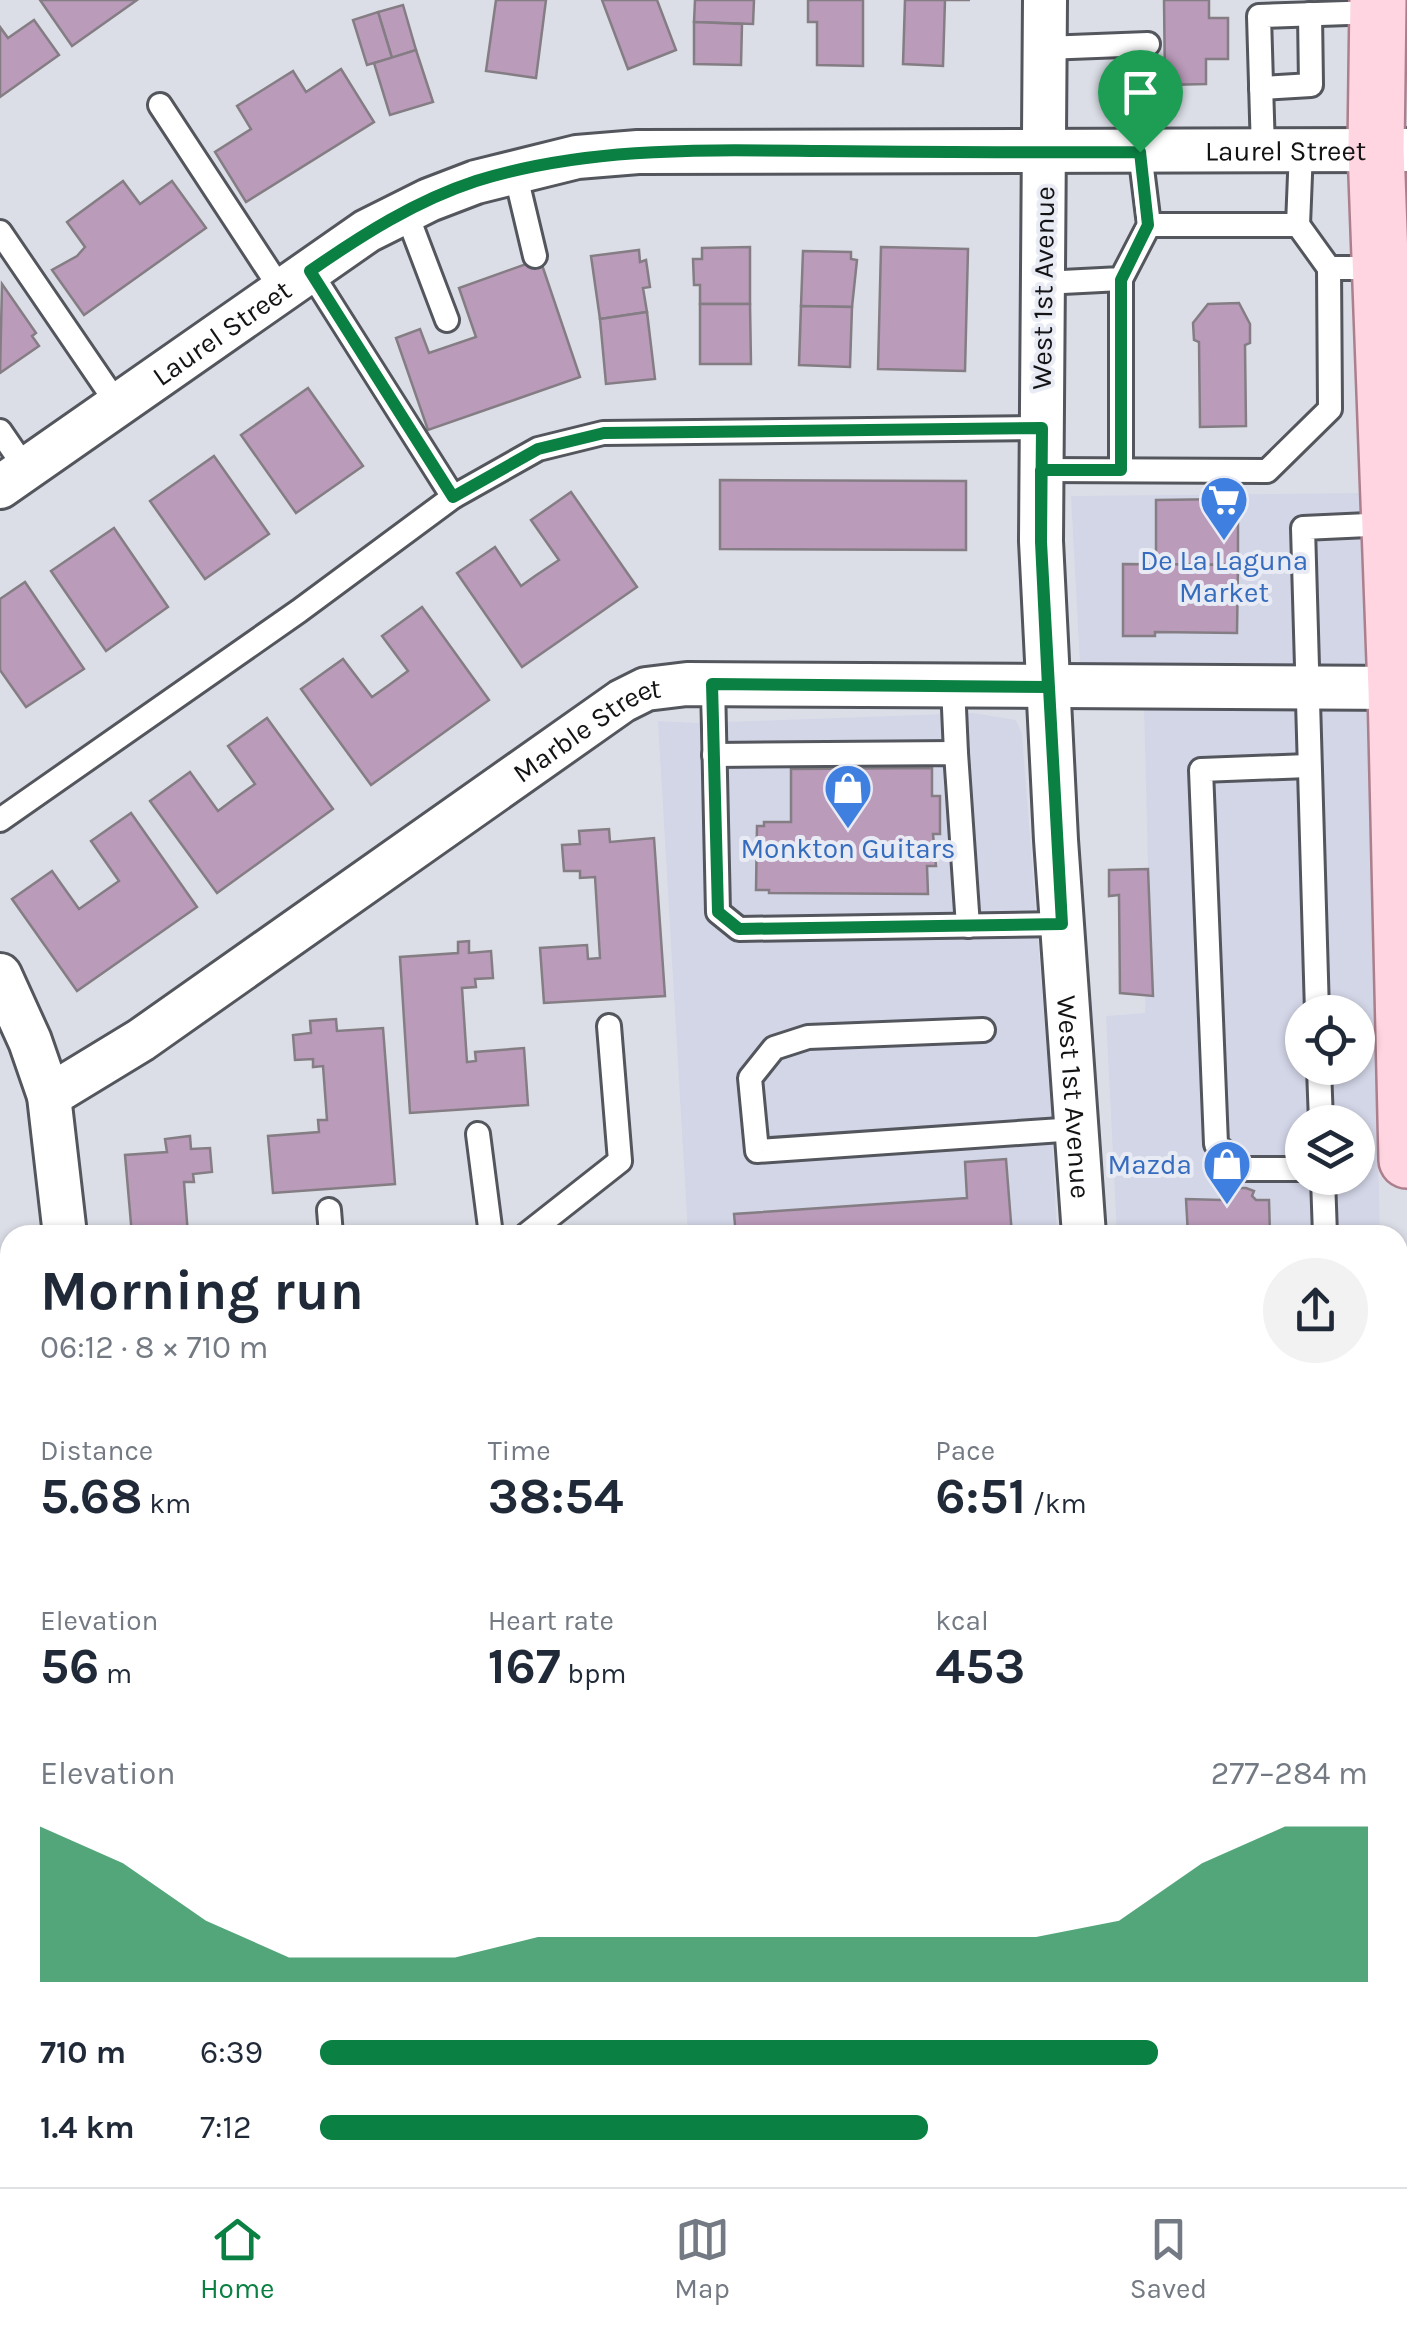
<!DOCTYPE html>
<html lang="en">
<head>
<meta charset="utf-8">
<style>
	:root { --surface:#fff; --page:#f2f2f3; --text:#1f2937; --muted:#747a83; --line:#e0e1e3; --accent:#0b8043 }
	body { margin:0; font-family:Karla,sans-serif; background:var(--page); color:var(--text); height:100vh; display:flex; flex-direction:column; font-size:38px; white-space:nowrap }
	* { box-sizing:border-box; margin:0 }
	p { font-size:32px; color:var(--muted) }
	.icon { flex:none; width:55px; height:55px; fill:none; stroke:currentColor; stroke-width:2; stroke-linecap:round; stroke-linejoin:round }
	.map { position:relative; flex:1; overflow:hidden }
	.sheet { position:absolute; left:0px; top:1225px; width:1408px; height:962px; display:flex; flex-direction:column; background:var(--surface); border-radius:30px 30px 0 0; box-shadow:0 2px 8px #0004 }
	.sheet>* { flex:none }
	.controls { position:absolute; left:1285px; top:995px; display:grid; gap:20px }
	.controls a { display:grid; place-items:center; width:90px; height:90px; border-radius:50%; background:var(--surface); box-shadow:0 2px 8px #0004; font-size:50px }
	.pin { position:absolute; display:grid; place-items:center; width:85px; height:85px; color:#fff; margin:-102px -42px; border-radius:50% 50% 50% 0; rotate:-45deg; box-shadow:0 0 10px #0007 }
	.pin .icon { rotate:45deg }
	.round { display:grid; place-items:center; flex:none; width:105px; height:105px; border-radius:52px; background:var(--page) }
	.head { display:flex; align-items:center; justify-content:space-between; height:170px; padding:0 40px }
	h1 { font-size:55px; font-weight:700; line-height:75px }
	.stats { display:grid; grid-template-columns:repeat(3,1fr); gap:15px; height:170px; padding:10px 40px }
	.stats div { display:grid; align-content:center }
	.stats b { font-size:50px; font-weight:700 }
	.stats small { font-size:28px; font-weight:400 }
	.stats p { font-size:28px }
	.chart { height:280px; padding:20px 40px }
	.chart p { display:flex; justify-content:space-between }
	.chart svg { width:100%; height:180px; margin-top:10px; fill:var(--accent); opacity:.7 }
	ul { padding:0 40px; list-style:none; font-size:32px }
	li { display:grid; grid-template-columns:160px 120px 1fr; align-items:center; height:75px }
	li i { height:25px; border-radius:12px; background:var(--accent) }
	.dock { display:flex; justify-content:space-around; align-items:center; height:140px; border-top:2px solid var(--line); background:var(--surface); font-size:28px; color:var(--muted) }
	.dock a { display:grid; justify-items:center; gap:5px }
	.dock .on { color:var(--accent) }
	.map>svg:first-child { display:block }
	.built { fill:#d3d6e7; fill-rule:evenodd }
	.building { fill:#ba9bba; stroke:#847d84; stroke-width:2.5 }
	.lines { fill:none; stroke-linecap:round; stroke-linejoin:round }
	.service-casing { stroke:#54565d; stroke-width:28 }
	.minor-casing { stroke:#54565d; stroke-width:48 }
	.tertiary-casing { stroke:#54565d; stroke-width:58 }
	.primary-casing { stroke:#ac7f8c; stroke-width:60 }
	.service { stroke:#fff; stroke-width:22 }
	.minor { stroke:#fff; stroke-width:42 }
	.tertiary { stroke:#fff; stroke-width:52 }
	.primary { stroke:#fed5e0; stroke-width:55 }
	.route-casing { stroke:#fff; stroke-width:20 }
	.route { stroke:#0b8043; stroke-width:12 }
	.labels { text-anchor:middle; dominant-baseline:central; stroke-width:8; stroke-linejoin:round; paint-order:stroke }
	.street-label { font-size:28px; fill:#131316; stroke:#e9ebf4 }
	.shop-label { font-size:28px; fill:#366cbe; stroke:#e9ebf4 }
</style>
</head>
<body>
<div class="map">
<svg width="1407" height="2187" viewBox="0 0 1407 2187">
	<rect width="100%" height="100%" fill="#dcdee7"/>
	<g class="built">
		<path d="M1362,493l18,742h-263l-11,-219 39,-3 3,-145 -5,-204h-63l-9,-168zM1302,1012h56v56h-56zM1302,1122h56v56h-56z"/>
		<polygon points="973,713 1016,720 1022,734 1050,1095 1057,1235 688,1235 658,721 697,723"/>
		<polygon points="10,1316 10,1957 0,1963 0,1317"/>
		<polygon points="10,2038 10,2178 1397,2178 1397,2187 0,2187 0,2045"/>
	</g>
	<g class="building">
		<polygon points="40,0 137,0 72,46"/>
		<polygon points="496,0 546,0 536,78 486,71"/>
		<polygon points="602,0 657,0 676,50 628,69"/>
		<polygon points="695,0 754,0 753,24 694,22"/>
		<polygon points="808,0 863,0 863,66 817,65 817,22 808,22"/>
		<polygon points="905,0 970,0 945,0 943,66 903,64"/>
		<polygon points="1164,0 1209,0 1209,18 1228,18 1228,59 1206,59 1206,84 1165,85"/>
		<polygon points="403,5 416,50 392,58 378,12"/>
		<polygon points="378,12 392,58 367,65 353,20"/>
		<polygon points="34,20 59,55 0,97 0,27 8,38"/>
		<polygon points="694,22 742,24 741,65 694,64"/>
		<polygon points="416,50 433,102 390,115 374,63"/>
		<polygon points="341,69 374,122 246,202 215,152 251,129 237,106 293,71 306,92"/>
		<polygon points="123,181 140,204 172,181 206,228 84,315 52,270 77,256 85,247 67,222"/>
		<polygon points="750,247 750,304 700,304 700,285 694,285 693,259 702,259 702,248"/>
		<polygon points="881,247 968,249 965,371 878,369"/>
		<polygon points="639,250 640,262 646,260 650,287 643,288 647,312 600,319 591,256"/>
		<polygon points="803,251 851,252 851,259 857,260 852,307 801,306"/>
		<polygon points="540,259 580,377 428,430 396,338 420,329 429,353 476,337 459,288"/>
		<polygon points="2,284 36,333 32,336 39,346 0,373"/>
		<polygon points="1239,303 1250,324 1250,343 1245,345 1246,426 1200,427 1199,342 1194,340 1193,323 1208,304"/>
		<polygon points="700,304 750,304 751,364 700,364"/>
		<polygon points="801,306 852,307 850,367 799,365"/>
		<polygon points="647,312 655,379 606,384 600,319"/>
		<polygon points="308,388 363,466 296,513 241,435"/>
		<polygon points="214,456 269,534 205,579 150,501"/>
		<polygon points="720,480 966,481 966,550 720,549"/>
		<polygon points="571,492 637,587 522,667 457,573 495,547 521,586 535,576 559,560 531,520"/>
		<polygon points="1227,499 1227,507 1238,507 1238,565 1156,564 1156,500"/>
		<polygon points="114,528 168,607 106,651 51,571"/>
		<polygon points="1123,564 1238,565 1237,633 1155,632 1155,636 1123,636"/>
		<polygon points="25,582 84,669 26,707 0,670 0,599"/>
		<polygon points="422,607 489,700 371,785 301,689 343,659 372,697 389,685 408,671 382,636"/>
		<polygon points="267,718 333,809 217,893 150,801 190,772 218,811 234,799 255,784 228,746"/>
		<polygon points="932,768 932,796 940,796 940,834 933,834 936,866 927,866 928,894 769,893 769,890 756,890 757,826 764,826 764,822 791,822 791,769"/>
		<polygon points="131,813 197,907 77,991 12,899 52,871 79,909 119,881 91,841"/>
		<polygon points="609,829 610,842 654,838 665,996 544,1003 540,948 587,945 588,959 600,958 595,877 580,878 580,871 564,871 562,845 580,844 579,831"/>
		<polygon points="1148,869 1153,996 1120,993 1119,895 1109,896 1109,870"/>
		<polygon points="469,941 469,953 491,951 493,978 475,979 476,987 462,988 467,1062 476,1061 475,1052 524,1048 528,1105 410,1113 400,957 458,953 458,942"/>
		<polygon points="336,1019 337,1031 383,1028 395,1184 273,1193 268,1136 319,1132 318,1120 327,1120 323,1066 313,1067 313,1059 295,1060 293,1035 311,1033 310,1021"/>
		<polygon points="190,1136 191,1149 210,1148 212,1172 193,1174 194,1182 184,1182 188,1235 132,1235 125,1155 167,1152 165,1139"/>
		<polygon points="1006,1159 1012,1235 736,1235 734,1214 967,1198 965,1162"/>
		<polygon points="1221,1188 1246,1188 1254,1191 1252,1196 1256,1200 1269,1200 1270,1235 1188,1235 1186,1199 1221,1200"/>
		<polygon points="434,2178 604,2178 612,2187 422,2187"/>
		<polygon points="745,2178 830,2178 817,2187 752,2187"/>
	</g>
	<g class="lines">
		<g class="service-casing">
			<g id="service">
				<polyline points="1045,48 1148,44"/>
				<polyline points="1261,88 1311,85 1310,14"/>
				<polyline points="160,105 282,291"/>
				<polyline points="1263,151 1259,16 1377,12"/>
				<polyline points="515,172 535,256"/>
				<polyline points="406,212 447,320"/>
				<polyline points="1149,225 1298,225 1329,268 1380,268"/>
				<polyline points="1298,225 1301,150"/>
				<polyline points="0,232 118,405"/>
				<polyline points="310,271 453,497"/>
				<polyline points="1121,279 1121,470"/>
				<polyline points="1043,283 1121,279 1149,225 1140,152"/>
				<polyline points="0,431 26,469"/>
				<polyline points="1041,470 1267,471 1330,409 1329,268"/>
				<polyline points="713,684 718,912 739,929 1062,924"/>
				<polyline points="953,686 956,753"/>
				<polyline points="714,755 956,753 968,926"/>
				<polyline points="0,820 299,611 453,497 538,449 603,433 1041,428"/>
				<polyline points="1317,1012 1303,528 1390,524"/>
				<polyline points="983,1030 808,1037 774,1048 750,1078 757,1151 1076,1129"/>
				<polyline points="1319,1068 1321,1122"/>
				<polyline points="478,1134 491,1235"/>
				<polyline points="1302,1169 1242,1169 1216,1144 1201,770 1308,766"/>
				<polyline points="1323,1178 1325,1235"/>
				<polyline points="329,1210 331,1235"/>
				<polyline points="526,1235 620,1161 609,1026"/>
				<polyline points="0,1296 10,1295"/>
				<polyline points="1398,1424 1407,1424"/>
				<polyline points="1336,2178 1340,2187"/>
			</g>
		</g>
		<g class="minor-casing">
			<g id="minor">
				<path id="s1" d="M1045,0l-4,541 15,299 28,395"/>
				<path id="s2" d="M0,487l367,-256 62,-31 47,-18 101,-25 61,-5 769,-2"/>
				<polyline points="0,975 30,1041 49,1096 65,1235"/>
				<path id="s3" d="M49,1096l92,-56 481,-339 24,-12 41,-5 720,4"/>
			</g>
		</g>
		<g class="tertiary-casing">
			<g id="tertiary">
				<polyline points="1398,1875 1407,1875"/>
				<polyline points="0,2001 10,1994"/>
			</g>
		</g>
		<g class="primary-casing">
			<polyline id="primary" points="1378,0 1376,149 1396,689 1407,1160"/>
		</g>
		<use href="#service" class="service"/>
		<use href="#minor" class="minor"/>
		<use href="#tertiary" class="tertiary"/>
		<use href="#primary" class="primary"/>
	</g>
	<g class="lines">
		<g class="route-casing">
			<path id="route" d="M1140,152c-106,1 -212,0 -318,-1 -117,-1 -233,-5 -346,30 -61,20 -114,54 -166,90l143,226 85,-48 66,-16 438,-5 -1,114 7,145 -336,-3 6,228 21,17 323,-5 -21,-382v-72h80v-190l27,-55 -8,-73"/>
		</g>
		<use href="#route" class="route"/>
	</g>
	<defs>
		<g id="supermarket-pin" transform="scale(2.5)"><path d="M0 17L-7.5 6A9.5 9.5 0 1 1 7.5 6Z" fill="#3f7fe0" stroke="#e9ebf4"/><path d="M-6-5.5h2.5l.6 2H6L4.5 2H-2.5L-4.4-4H-6ZM-1.5 3.2a1.3 1.3 0 1 0 .1 0ZM3 3.2a1.3 1.3 0 1 0 .1 0Z" fill="#fff"/></g>
		<g id="shop-pin" transform="scale(2.5)"><path d="M0 17L-7.5 6A9.5 9.5 0 1 1 7.5 6Z" fill="#3f7fe0" stroke="#e9ebf4"/><path d="M-5-2.5h2.3a2.7 3.5 0 0 1 5.4 0H5L5.5 6h-11ZM-1.5-2.5h3a1.5 2.3 0 0 0-3 0Z" fill="#fff"/></g>
	</defs>
	<g fill-rule="evenodd">
		<use href="#supermarket-pin" x="1224" y="500"/>
		<use href="#shop-pin" x="848" y="788"/>
		<use href="#shop-pin" x="1227" y="1164"/>
	</g>
	<g class="labels">
		<g class="street-label">
			<text stroke="none"><textPath href="#s2" startOffset="1380">Laurel Street</textPath></text>
			<text transform="translate(1043 288) rotate(-89)">West 1st Avenue</text>
			<text stroke="none"><textPath href="#s2" startOffset="270">Laurel Street</textPath></text>
			<text stroke="none"><textPath href="#s3" startOffset="652">Marble Street</textPath></text>
			<text stroke="none"><textPath href="#s1" startOffset="1098">West 1st Avenue</textPath></text>
		</g>
		<g class="shop-label">
			<text x="1224" y="560">De La Laguna<tspan x="1224" dy="32">Market</tspan></text>
			<text x="848" y="848">Monkton Guitars</text>
			<text x="1192" y="1164" text-anchor="end">Mazda</text>
		</g>
	</g>
</svg>
<div class="controls">
<a><svg class="icon" aria-label="locate" viewBox="0 0 24 24"><circle cx="12" cy="12" r="6"/><path d="M12 2v4M12 18v4M2 12h4M18 12h4"/></svg></a>
<a><svg class="icon" aria-label="layers" viewBox="0 0 24 24"><path d="M12 4l9 5-9 5-9-5zM3 14l9 5 9-5"/></svg></a>
</div>
<div class="pin" style="left:1140px;top:152px;background:#1e9e55"><svg class="icon" aria-label="arrive" viewBox="0 0 24 24"><path d="M6 21V4h12l-3 4 3 4H6"/></svg></div>
<section class="sheet">
<div class="head"><div><h1>Morning run</h1><p>06:12 · 8 × 710 m</p></div><a class="round"><svg class="icon" aria-label="share" viewBox="0 0 24 24"><path d="M12 15V3M7 8l5-5 5 5M5 13v7h14v-7"/></svg></a></div>
<div class="stats">
<div><p>Distance</p><b>5.68<small> km</small></b></div>
<div><p>Time</p><b>38:54</b></div>
<div><p>Pace</p><b>6:51<small> /km</small></b></div>
</div>
<div class="stats">
<div><p>Elevation</p><b>56<small> m</small></b></div>
<div><p>Heart rate</p><b>167<small> bpm</small></b></div>
<div><p>kcal</p><b>453</b></div>
</div>
<div class="chart"><p><span>Elevation</span>277–284 m</p>
<svg viewBox="0 0 160 44" preserveAspectRatio="none"><path d="M0 44V6L10 15L20 29L30 38L40 38L50 38L60 33L70 33L80 33L90 33L100 33L110 33L120 33L130 29L140 15L150 6L160 6V44z"/></svg>
</div>
<ul>
<li><b>710 m</b>6:39<i style="width:80%"></i></li>
<li><b>1.4 km</b>7:12<i style="width:58%"></i></li>
</ul>
</section>
</div>
<nav class="dock">
<a class="on"><svg class="icon" aria-label="home" viewBox="0 0 24 24"><path d="M3 11l9-7 9 7M6 9v11h12V9"/></svg>Home</a>
<a><svg class="icon" aria-label="map" viewBox="0 0 24 24"><path d="M3 6l6-2 6 2 6-2v14l-6 2-6-2-6 2zM9 4v14M15 6v14"/></svg>Map</a>
<a><svg class="icon" aria-label="saved" viewBox="0 0 24 24"><path d="M7 4h10v16l-5-4-5 4z"/></svg>Saved</a>
</nav>
</body>
</html>
